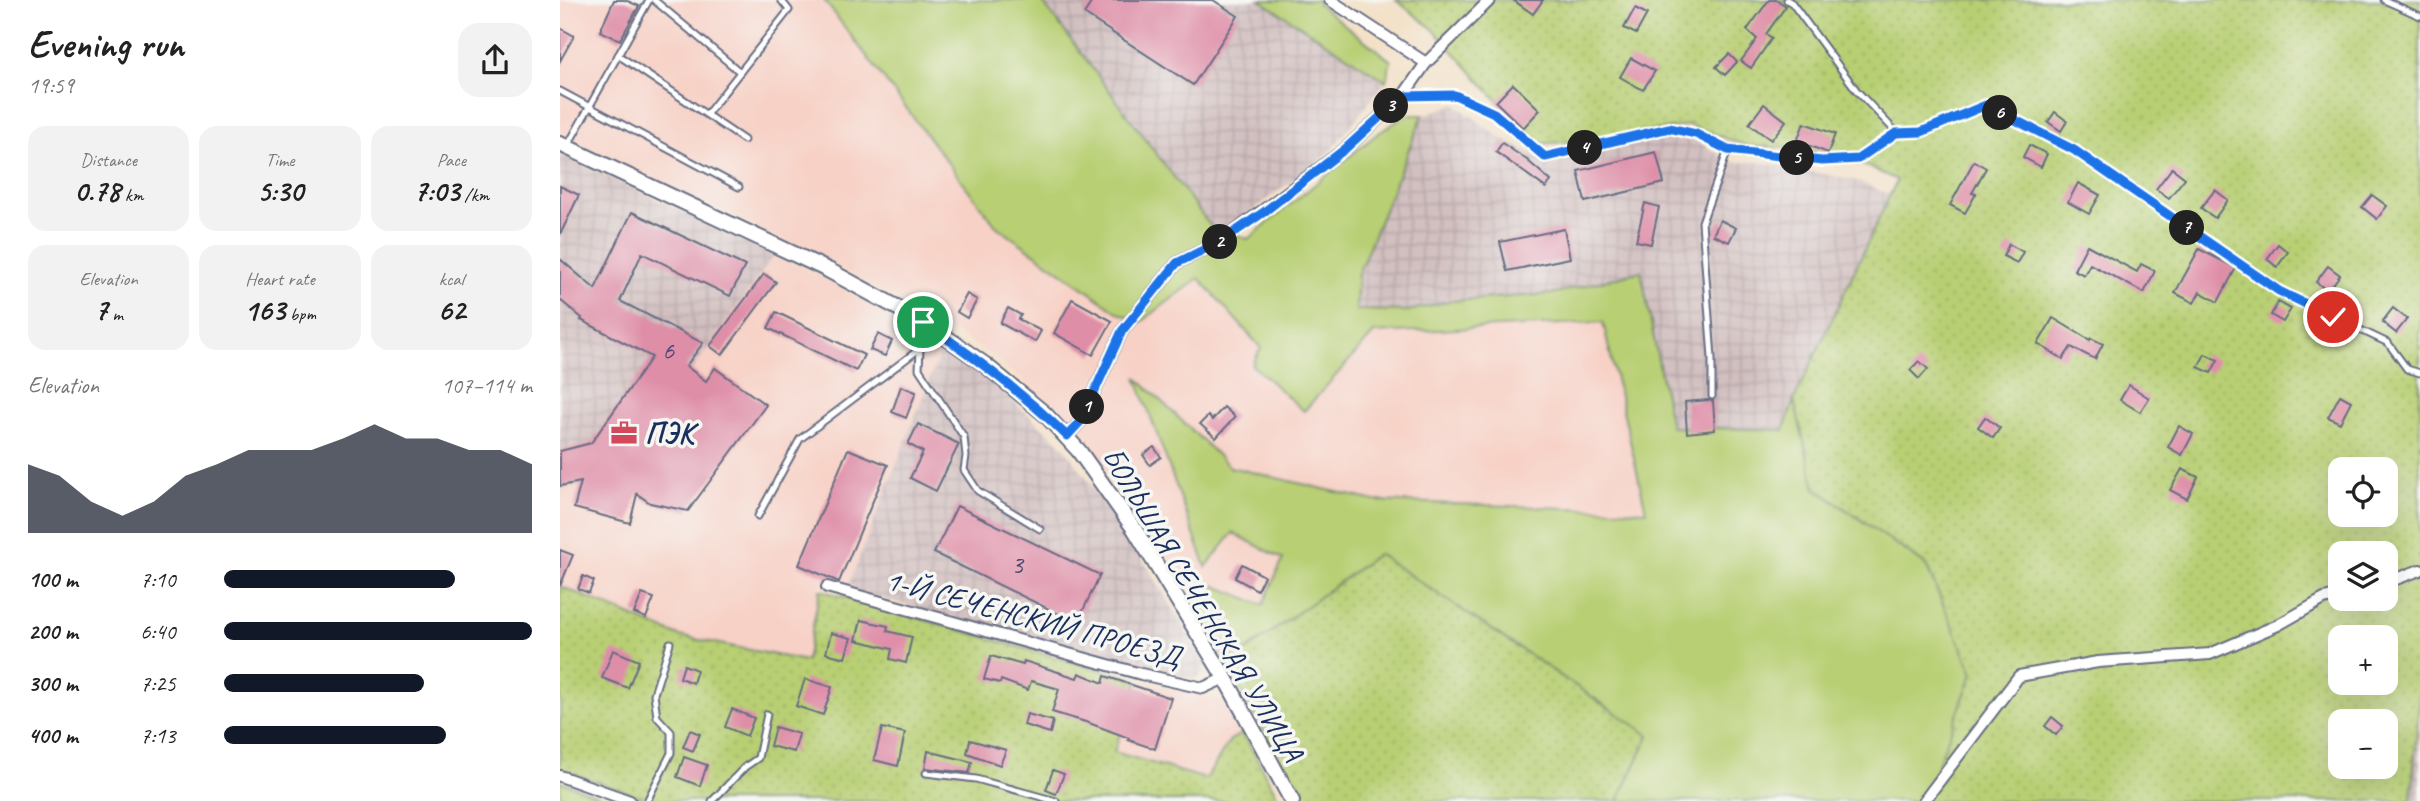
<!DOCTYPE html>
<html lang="en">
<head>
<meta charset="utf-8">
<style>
	:root { --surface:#fff; --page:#f2f2f2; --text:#222; --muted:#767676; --accent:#111827 }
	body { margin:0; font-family:Caveat,sans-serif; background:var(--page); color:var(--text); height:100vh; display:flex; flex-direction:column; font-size:26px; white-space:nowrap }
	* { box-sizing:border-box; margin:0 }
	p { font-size:23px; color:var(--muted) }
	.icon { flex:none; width:38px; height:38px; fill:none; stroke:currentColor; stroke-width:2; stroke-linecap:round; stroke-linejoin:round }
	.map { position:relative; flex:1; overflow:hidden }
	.panel { display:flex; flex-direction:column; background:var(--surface); width:560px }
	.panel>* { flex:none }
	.tools { position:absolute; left:1768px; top:457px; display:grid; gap:14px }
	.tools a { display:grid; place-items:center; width:70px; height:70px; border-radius:14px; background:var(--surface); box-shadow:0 7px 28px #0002; font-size:35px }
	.pin { position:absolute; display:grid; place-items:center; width:60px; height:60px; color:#fff; margin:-30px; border:4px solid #fff; border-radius:50%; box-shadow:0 2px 7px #0007 }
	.km { position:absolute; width:35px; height:35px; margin:-18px; border-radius:50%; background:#222; color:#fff; font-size:19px; line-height:35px; text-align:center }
	.round { display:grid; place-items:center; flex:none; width:74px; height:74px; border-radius:21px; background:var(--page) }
	.overview { display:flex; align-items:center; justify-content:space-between; height:119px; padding:0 28px }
	h1 { font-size:38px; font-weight:700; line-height:52px }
	.figures { display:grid; grid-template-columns:repeat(3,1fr); gap:10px; height:119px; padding:7px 28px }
	.figures div { display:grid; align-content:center; border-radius:18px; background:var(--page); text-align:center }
	.figures b { font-size:30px; font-weight:700 }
	.figures small { font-size:19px; font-weight:400 }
	.figures p { font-size:19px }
	.chart { height:196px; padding:14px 28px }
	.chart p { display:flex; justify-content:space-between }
	.chart svg { width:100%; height:126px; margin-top:7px; fill:var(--accent); opacity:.7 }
	ul { padding:0 28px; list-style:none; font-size:23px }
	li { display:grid; grid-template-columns:112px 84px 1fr; align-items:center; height:52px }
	li i { height:18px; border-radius:9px; background:var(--accent) }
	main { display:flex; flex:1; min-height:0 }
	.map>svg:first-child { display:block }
	.built { fill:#f7d1c6 }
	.industrial { fill:url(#industrial-grid) }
	.grass { fill:#b8cf73; stroke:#6a7f68; stroke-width:2 }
	.garden { fill:url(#garden-dots); stroke:#6a7f68; stroke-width:2; fill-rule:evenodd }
	.building { fill:#df8ea8 }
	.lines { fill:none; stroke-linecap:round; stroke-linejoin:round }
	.service-casing { stroke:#676d82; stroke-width:9 }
	.minor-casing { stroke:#676d82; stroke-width:14 }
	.tertiary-casing { stroke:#676d82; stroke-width:18 }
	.service { stroke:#fff; stroke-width:5 }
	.minor { stroke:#fff; stroke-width:10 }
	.tertiary { stroke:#fff; stroke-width:14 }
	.route-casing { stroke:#fff; stroke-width:14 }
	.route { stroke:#1a73e8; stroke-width:9 }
	.labels { text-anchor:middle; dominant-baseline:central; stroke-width:7; stroke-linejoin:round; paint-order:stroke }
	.number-label { font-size:26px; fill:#4c4770 }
	.poi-label { font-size:30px; font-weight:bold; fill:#1b2f5e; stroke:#f6f6f2; text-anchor:start }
	.street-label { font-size:30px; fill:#1b2f5e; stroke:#f6f6f2 }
</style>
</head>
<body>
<main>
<section class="panel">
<div class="overview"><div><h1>Evening run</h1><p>19:59</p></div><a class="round"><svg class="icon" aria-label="share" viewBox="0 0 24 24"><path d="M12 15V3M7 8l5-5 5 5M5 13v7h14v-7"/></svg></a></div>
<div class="figures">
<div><p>Distance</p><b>0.78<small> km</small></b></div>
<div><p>Time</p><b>5:30</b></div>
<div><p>Pace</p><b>7:03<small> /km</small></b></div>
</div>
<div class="figures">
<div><p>Elevation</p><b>7<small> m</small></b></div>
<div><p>Heart rate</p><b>163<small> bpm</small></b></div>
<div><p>kcal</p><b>62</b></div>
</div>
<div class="chart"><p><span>Elevation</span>107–114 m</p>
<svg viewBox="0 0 160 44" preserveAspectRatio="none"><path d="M0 44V20L10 24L20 33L30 38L40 33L50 24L60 20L70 15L80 15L90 15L100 11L110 6L120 11L130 11L140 15L150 15L160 20V44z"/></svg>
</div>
<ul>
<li><b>100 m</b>7:10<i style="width:75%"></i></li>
<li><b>200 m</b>6:40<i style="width:100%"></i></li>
<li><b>300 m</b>7:25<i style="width:65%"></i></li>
<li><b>400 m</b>7:13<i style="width:72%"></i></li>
</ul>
</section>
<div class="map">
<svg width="1860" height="801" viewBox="0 0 1860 801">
	<defs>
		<pattern id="industrial-grid" width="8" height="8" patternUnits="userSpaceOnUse" patternTransform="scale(1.75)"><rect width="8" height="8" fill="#d2bfbf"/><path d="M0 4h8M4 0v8" fill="none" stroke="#b4a4a7"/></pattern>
		<pattern id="garden-dots" width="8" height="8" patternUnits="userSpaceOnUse" patternTransform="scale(1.75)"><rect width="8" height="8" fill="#b8cf73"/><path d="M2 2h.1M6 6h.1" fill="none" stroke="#9eb266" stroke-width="1.8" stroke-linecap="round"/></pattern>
	</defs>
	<rect width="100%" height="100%" fill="#f6f6f2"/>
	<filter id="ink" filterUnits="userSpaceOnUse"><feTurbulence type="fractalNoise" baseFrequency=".0143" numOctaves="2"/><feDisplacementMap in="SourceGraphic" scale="14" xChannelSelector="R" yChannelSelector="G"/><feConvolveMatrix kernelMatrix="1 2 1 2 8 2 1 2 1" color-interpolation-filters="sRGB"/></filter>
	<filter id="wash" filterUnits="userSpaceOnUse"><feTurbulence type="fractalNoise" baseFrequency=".00686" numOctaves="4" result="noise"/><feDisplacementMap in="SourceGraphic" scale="28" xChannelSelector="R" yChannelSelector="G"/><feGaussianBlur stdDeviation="1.57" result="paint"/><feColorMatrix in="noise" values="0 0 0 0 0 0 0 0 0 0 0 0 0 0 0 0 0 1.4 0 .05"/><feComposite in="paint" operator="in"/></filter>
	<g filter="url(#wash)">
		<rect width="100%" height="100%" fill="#f3e0c6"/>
		<g class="built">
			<polygon points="0,0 264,0 437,226 639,278 701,348 814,333 1043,322 1086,511 815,501 670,467 577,379 645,566 673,532 723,559 703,605 654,585 630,598 585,523 526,442 493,405 430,354 373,319 273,264 0,134"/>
			<polygon points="215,254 264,278 359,330 383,346 287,589 261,582 246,661 119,636 0,586 0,489 54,478"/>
			<polygon points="578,681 647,697 666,705 683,733 670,740 647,779 554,752"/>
		</g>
		<g class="industrial">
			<polygon points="481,0 700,0 826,81 768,154 664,232 653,229"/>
			<polygon points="895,104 938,136 992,165 1081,139 1135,140 1172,162 1201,162 1294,180 1331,195 1234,400 1225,430 1111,427 1081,271 992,294 890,301 848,311 795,310 798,274 863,115"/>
			<polygon points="0,154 215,254 54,479 0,489"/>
			<polygon points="383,346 418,369 504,447 570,538 645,662 643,674 635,679 583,670 287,589"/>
			<polygon points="1860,692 1860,801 1848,801 1856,695"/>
		</g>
		<g class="grass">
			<polygon points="264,0 481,0 653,229 688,239 817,134 847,115 863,115 798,274 796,310 848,311 890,301 992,294 1081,271 1111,427 1224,430 1234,400 1255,488 1366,565 1413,673 1364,801 1058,801 1089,735 818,554 667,665 630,598 653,585 703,605 723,559 673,533 646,567 576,377 670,467 815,501 1086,511 1043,322 814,333 744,411 692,365 701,348 639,278 581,322 559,313 436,226"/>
			<polygon points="700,0 760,0 758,4 831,61 826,81"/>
			<polygon points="0,781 53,801 0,801"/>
		</g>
		<g class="garden">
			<path d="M836,0h1024v690l-9,111h-487l49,-128 -47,-108 -111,-77 -21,-88 103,-220 -31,-14 -71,-18 -48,-2 -58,-21 -92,15 -60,4 -104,-115zM1780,469h45v45h-45zM1780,553h45v45h-45zM1780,637h45v45h-45zM1780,721h45v45h-45z"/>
			<polygon points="818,554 1089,735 1058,801 742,801 667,665"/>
			<polygon points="0,586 119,636 246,661 260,590 578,681 554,752 646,779 670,740 683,733 720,801 93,801 0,769"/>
		</g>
		<g id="blocks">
			<g class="building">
				<polygon points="54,0 65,0 79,6 60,40 40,31"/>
				<polygon points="533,0 653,0 678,16 633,85 524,14"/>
				<polygon points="953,0 983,0 973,14"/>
				<polygon points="1209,0 1217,0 1226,6 1206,34 1212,38 1191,68 1181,61 1197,39 1187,30"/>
				<polygon points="1075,8 1087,14 1076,34 1064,28"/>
				<polygon points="0,28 14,36 0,61"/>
				<polygon points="1169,54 1177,62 1165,75 1156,67"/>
				<polygon points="1071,58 1095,71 1083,90 1060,77"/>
				<polygon points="953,84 980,110 963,128 936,102"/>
				<polygon points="1204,104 1226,121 1211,140 1189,124"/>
				<polygon points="1495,112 1507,121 1501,131 1488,122"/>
				<polygon points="1244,123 1275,134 1268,153 1237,141"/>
				<polygon points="942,143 967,160 991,181 986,188 936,152"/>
				<polygon points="1469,145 1487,154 1481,167 1463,157"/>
				<polygon points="1096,152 1104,183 1025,202 1018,171"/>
				<polygon points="1414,161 1426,168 1412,193 1416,194 1405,213 1390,205"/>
				<polygon points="1612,168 1625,178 1609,198 1596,189"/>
				<polygon points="1518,183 1540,195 1529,214 1508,202"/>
				<polygon points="0,186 19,195 0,235"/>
				<polygon points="1655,190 1668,200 1655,218 1641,208"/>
				<polygon points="1812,195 1827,206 1817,219 1802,207"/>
				<polygon points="1085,203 1099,207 1091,244 1076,241"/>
				<polygon points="72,212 185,266 170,296 82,253 60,301 143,343 126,366 146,381 155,368 206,405 128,511 90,503 77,494 70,523 14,508 21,482 0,486 0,451 31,443 92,357 21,320 22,318 0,300 0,259 35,289"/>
				<polygon points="1160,220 1176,228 1169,242 1153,235"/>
				<polygon points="1004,229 1010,258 947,271 940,242"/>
				<polygon points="1449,244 1463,252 1457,263 1443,256"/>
				<polygon points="1718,244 1728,252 1717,267 1707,259"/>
				<polygon points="1527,245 1577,272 1581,264 1595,271 1584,293 1530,264 1524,275 1514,270"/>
				<polygon points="1639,249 1676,268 1658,302 1640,292 1634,303 1615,293"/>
				<polygon points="1768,266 1780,275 1768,291 1756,282"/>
				<polygon points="204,274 216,282 162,355 150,346"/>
				<polygon points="407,294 417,300 407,318 397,312"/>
				<polygon points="512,299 552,321 533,355 494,333"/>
				<polygon points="1718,302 1731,309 1723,322 1711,315"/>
				<polygon points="448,308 461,315 458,319 481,331 475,342 440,323"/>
				<polygon points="1833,308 1847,319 1836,333 1822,322"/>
				<polygon points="216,312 304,355 296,371 208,328"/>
				<polygon points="1493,318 1530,340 1531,338 1543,344 1535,359 1511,347 1503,359 1478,344"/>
				<polygon points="318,334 332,341 325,356 310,350"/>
				<polygon points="1645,354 1658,360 1651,373 1638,367"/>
				<polygon points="1359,361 1368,369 1359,379 1350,370"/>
				<polygon points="1569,385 1589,398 1580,412 1560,400"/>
				<polygon points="341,386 356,392 346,418 332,412"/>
				<polygon points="1780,395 1791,401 1780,423 1768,417"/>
				<polygon points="1149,400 1153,401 1155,430 1127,433 1125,402"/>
				<polygon points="664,407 675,417 656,438 640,424 648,416 652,420"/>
				<polygon points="1425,417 1440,428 1433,438 1418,427"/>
				<polygon points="358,424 399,444 376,491 350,478 363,452 348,444"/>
				<polygon points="1619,426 1633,434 1622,455 1608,447"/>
				<polygon points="594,447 601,457 590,465 583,455"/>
				<polygon points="288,449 328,465 279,582 239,565"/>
				<polygon points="1622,469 1638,477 1627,499 1610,490"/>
				<polygon points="397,506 540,575 517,623 374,553"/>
				<polygon points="0,550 13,555 0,586"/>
				<polygon points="682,564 704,576 697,590 675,578"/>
				<polygon points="23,576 34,581 29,593 18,589"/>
				<polygon points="82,594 94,598 86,618 74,613"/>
				<polygon points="301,620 328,626 327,631 352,637 346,663 330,659 332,649 296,640"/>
				<polygon points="271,633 291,638 285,658 266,653"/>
				<polygon points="53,650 79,661 68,688 42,678"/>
				<polygon points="431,656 463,665 464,661 517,678 519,673 543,683 545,676 611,698 595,749 568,740 569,738 529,723 492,712 499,689 471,681 468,690 441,680 440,683 424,679"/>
				<polygon points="124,665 137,670 133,683 120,678"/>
				<polygon points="245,679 272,687 263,715 236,706"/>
				<polygon points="172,709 194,718 187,736 165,727"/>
				<polygon points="467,714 493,721 490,733 464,725"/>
				<polygon points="1492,717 1503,726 1496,735 1485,726"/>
				<polygon points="215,727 239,734 234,752 210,746"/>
				<polygon points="322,728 345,733 338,766 314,760"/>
				<polygon points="130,730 140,734 133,751 123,747"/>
				<polygon points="410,740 446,750 440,765 407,753"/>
				<polygon points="368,751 412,762 409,773 365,768"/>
				<polygon points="124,757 147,765 140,786 117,777"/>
				<polygon points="493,770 504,774 496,794 486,790"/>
			</g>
		</g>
	</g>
	<g filter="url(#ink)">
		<use href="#blocks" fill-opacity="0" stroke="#676d82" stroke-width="2"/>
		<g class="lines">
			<g class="service-casing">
				<g id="service">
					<polyline points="94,0 180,72"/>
					<polyline points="1227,0 1232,3 1297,91 1337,133"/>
					<polyline points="1824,0 1860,16"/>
					<polyline points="58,55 184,140"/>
					<polyline points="0,91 179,187"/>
					<polyline points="845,96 895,95 934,113 985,157 1109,128 1136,134 1168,150 1262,161 1299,159 1337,133 1361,132 1426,105 1514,150 1719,291 1828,343 1847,369 1860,373"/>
					<polyline points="147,114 229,10 221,0"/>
					<polyline points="8,145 89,0"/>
					<polyline points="360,349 359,369 404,437 406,456 404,470 418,491 480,529"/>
					<polyline points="1152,396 1152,358 1142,222 1168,150"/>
					<polyline points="198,516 240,439 378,335"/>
					<polyline points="366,773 416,779 496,801"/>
					<polyline points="87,801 111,753 111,732 97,717 94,694 110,643"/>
					<polyline points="152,801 185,767 198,758 207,714"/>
				</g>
			</g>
			<g class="minor-casing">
				<g id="minor">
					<polyline points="770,0 866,63"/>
					<polyline points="507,436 521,421 562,331 617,263 663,240 785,149 843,96 866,63 930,0"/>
					<polyline points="1825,583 1860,570"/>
					<polyline points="267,587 581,674 643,688 665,678"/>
					<polyline points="0,776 70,801"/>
					<polyline points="1364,801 1459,676 1538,662 1650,654 1718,625 1764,599 1780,595"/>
				</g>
			</g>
			<g class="tertiary-casing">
				<polyline id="tertiary" points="0,144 268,270 364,322 424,364 485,414 519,451 575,530 665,678 732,801"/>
			</g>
			<use href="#service" class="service"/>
			<use href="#minor" class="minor"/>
			<use href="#tertiary" class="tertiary"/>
		</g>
	</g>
	<g class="lines" filter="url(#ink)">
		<g class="route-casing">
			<path id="route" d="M363,322c51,35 100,71 144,114l14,-15 41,-90 55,-68 46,-23 41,-28 81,-63 58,-53 52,-1 39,18 51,44 124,-29 27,6 32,16 94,11 36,-2 38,-26 25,-1 65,-27 88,45 205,141 54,26"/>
		</g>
		<use href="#route" class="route"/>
	</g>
	<defs>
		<g id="office-bare" transform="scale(2.1)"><path d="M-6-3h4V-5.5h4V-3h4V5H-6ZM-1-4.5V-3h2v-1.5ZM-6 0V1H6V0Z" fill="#d1495b" stroke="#f6f6f2" stroke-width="2.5" paint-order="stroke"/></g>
	</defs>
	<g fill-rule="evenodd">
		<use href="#office-bare" x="64" y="433"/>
	</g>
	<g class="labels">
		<g class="number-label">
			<text x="108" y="350">6</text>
			<text x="457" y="564">3</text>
		</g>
		<g class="poi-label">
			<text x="85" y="433">ПЭК</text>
		</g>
		<g class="street-label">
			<text transform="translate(643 604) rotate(59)">БОЛЬШАЯ СЕЧЕНСКАЯ УЛИЦА</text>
			<text transform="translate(473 618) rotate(15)">1-Й СЕЧЕНСКИЙ ПРОЕЗД</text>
		</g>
	</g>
</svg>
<div class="tools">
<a><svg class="icon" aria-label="locate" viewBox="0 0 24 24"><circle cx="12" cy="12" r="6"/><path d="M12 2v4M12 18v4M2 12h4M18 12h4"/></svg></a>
<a><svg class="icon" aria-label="layers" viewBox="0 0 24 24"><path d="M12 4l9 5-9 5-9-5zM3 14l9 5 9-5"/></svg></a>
<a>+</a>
<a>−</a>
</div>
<div class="pin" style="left:363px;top:322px;background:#1e9e55"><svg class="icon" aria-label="arrive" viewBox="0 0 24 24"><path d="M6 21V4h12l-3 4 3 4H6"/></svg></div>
<div class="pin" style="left:1773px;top:317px;background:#d93025"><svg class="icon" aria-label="check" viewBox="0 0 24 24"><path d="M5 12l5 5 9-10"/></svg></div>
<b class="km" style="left:527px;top:407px">1</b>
<b class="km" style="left:660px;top:242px">2</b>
<b class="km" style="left:831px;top:106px">3</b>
<b class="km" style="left:1025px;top:148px">4</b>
<b class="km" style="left:1237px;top:158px">5</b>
<b class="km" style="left:1440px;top:113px">6</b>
<b class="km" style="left:1627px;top:228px">7</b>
</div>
</main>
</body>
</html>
